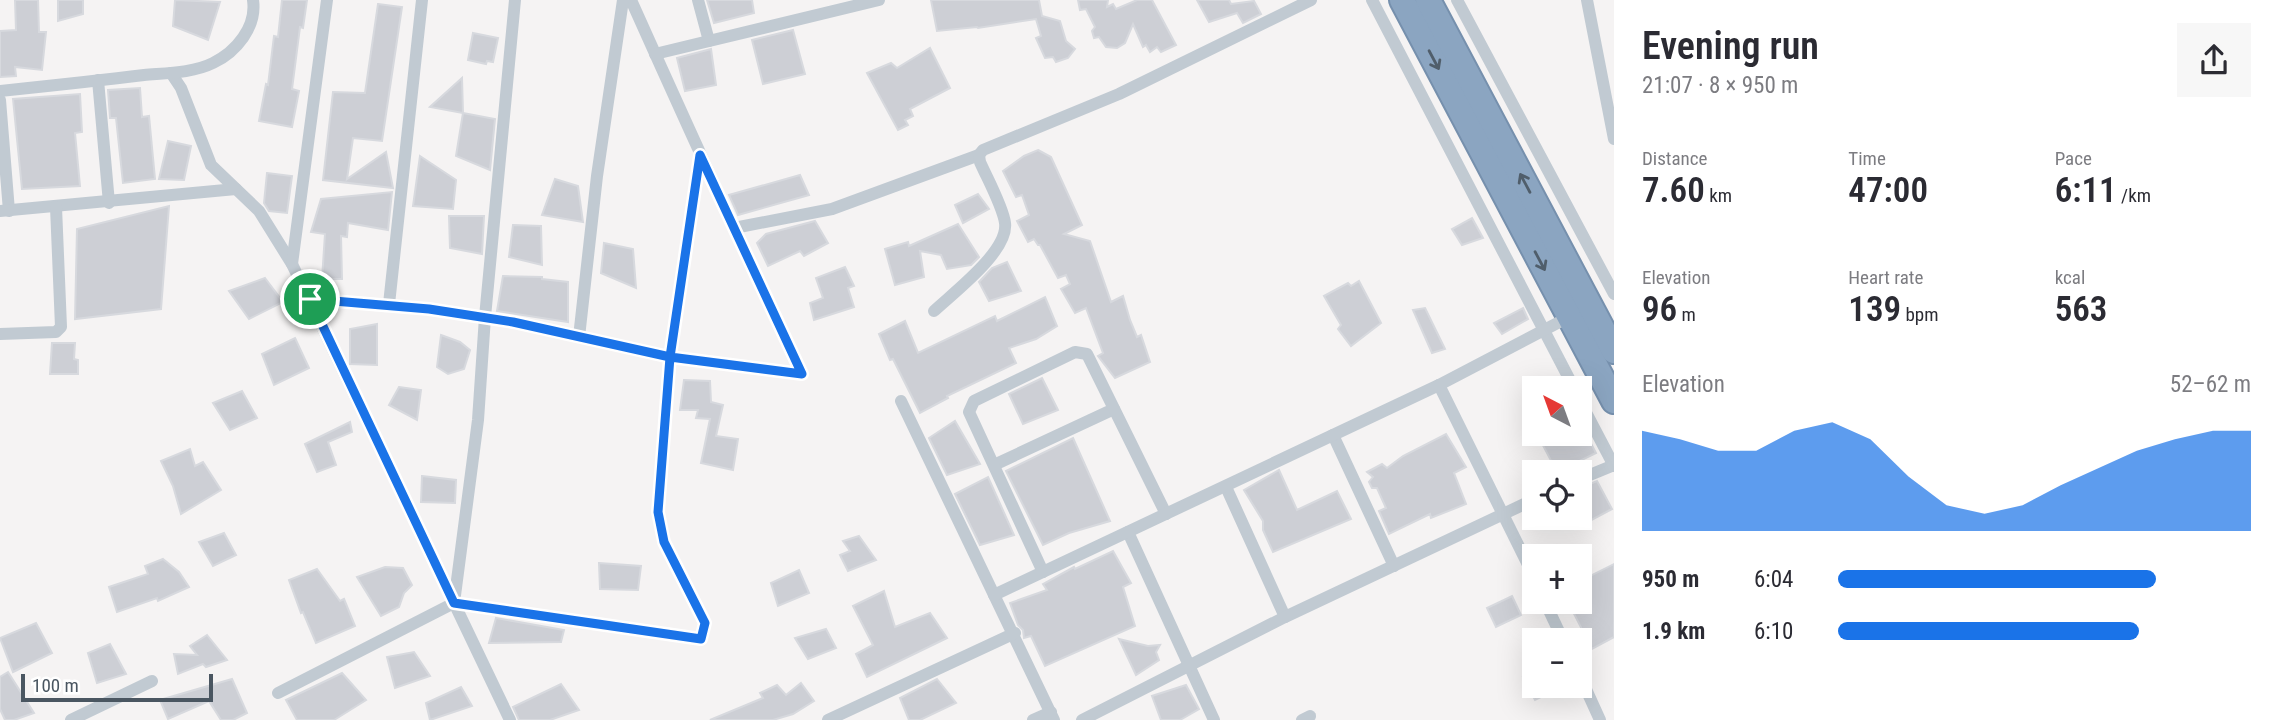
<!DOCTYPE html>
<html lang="en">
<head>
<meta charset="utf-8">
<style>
	:root { --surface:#fff; --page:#f7f7f7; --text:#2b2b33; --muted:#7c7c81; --accent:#1a73e8 }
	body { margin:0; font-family:"Roboto Condensed",sans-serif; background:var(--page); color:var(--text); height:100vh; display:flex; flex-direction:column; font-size:26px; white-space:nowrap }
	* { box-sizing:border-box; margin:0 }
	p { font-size:23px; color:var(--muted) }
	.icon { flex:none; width:38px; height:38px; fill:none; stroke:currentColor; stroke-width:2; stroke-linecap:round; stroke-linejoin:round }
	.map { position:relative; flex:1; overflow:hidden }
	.side { display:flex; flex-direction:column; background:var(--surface); width:665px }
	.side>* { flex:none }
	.needle { width:46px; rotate:319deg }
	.fabs { position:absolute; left:1522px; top:376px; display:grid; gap:14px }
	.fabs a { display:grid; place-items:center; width:70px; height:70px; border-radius:0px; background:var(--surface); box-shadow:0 7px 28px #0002; font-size:35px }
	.scale { position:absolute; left:21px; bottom:18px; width:192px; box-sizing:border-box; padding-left:7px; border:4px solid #4a5661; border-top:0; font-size:19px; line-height:24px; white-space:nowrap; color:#4a5661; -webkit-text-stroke:5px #fff; paint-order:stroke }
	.pin { position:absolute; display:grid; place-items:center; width:60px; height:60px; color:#fff; margin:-30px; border:4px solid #fff; border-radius:50%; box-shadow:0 2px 7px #0007 }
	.round { display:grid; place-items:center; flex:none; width:74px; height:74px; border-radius:0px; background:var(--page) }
	.headline { display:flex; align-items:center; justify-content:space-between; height:119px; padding:0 28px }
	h1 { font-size:38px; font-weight:600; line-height:52px }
	.metrics { display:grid; grid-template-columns:repeat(3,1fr); gap:10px; height:119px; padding:7px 28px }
	.metrics div { display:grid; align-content:center }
	.metrics b { font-size:35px; font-weight:600 }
	.metrics small { font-size:19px; font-weight:400 }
	.metrics p { font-size:19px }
	.chart { height:196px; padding:14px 28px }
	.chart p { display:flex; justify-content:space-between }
	.chart svg { width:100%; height:126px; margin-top:7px; fill:var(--accent); opacity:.7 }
	ul { padding:0 28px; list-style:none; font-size:23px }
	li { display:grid; grid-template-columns:112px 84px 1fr; align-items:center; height:52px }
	li i { height:18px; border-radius:9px; background:var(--accent) }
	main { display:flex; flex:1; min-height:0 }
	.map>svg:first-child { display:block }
	.building { fill:#cdcfd5; stroke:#d7d9de; stroke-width:2 }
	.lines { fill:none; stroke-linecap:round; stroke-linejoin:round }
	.highway-casing { stroke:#7690ad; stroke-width:28 }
	.street { stroke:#c1cad2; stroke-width:12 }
	.highway { stroke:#8ba5c1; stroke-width:24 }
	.oneway { stroke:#505e6b }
	.route-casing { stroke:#fff; stroke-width:14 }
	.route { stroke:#1a73e8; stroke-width:9 }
</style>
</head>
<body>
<main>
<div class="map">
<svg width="1614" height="720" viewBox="0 0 1614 720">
	<rect width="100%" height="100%" fill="#f5f3f3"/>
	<g class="building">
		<polygon points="15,0 38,0 39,32 46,32 42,70 15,67 16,76 0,77 0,31 16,30"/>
		<polygon points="58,0 83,0 83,14 58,21"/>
		<polygon points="175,0 220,2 208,40 173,26"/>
		<polygon points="282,0 307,0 303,28 300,27 292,89 299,91 292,127 259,121 266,84 268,85 274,36 278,37"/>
		<polygon points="707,0 752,0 754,13 714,23"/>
		<polygon points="931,0 1039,0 1042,16 1060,21 1066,41 1075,49 1068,58 1056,62 1053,57 1045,58 1036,38 1041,36 1036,19 978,28 977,27 937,31"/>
		<polygon points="1078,0 1108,0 1107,7 1113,4 1116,9 1137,0 1152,0 1176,45 1161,52 1157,47 1150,52 1146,45 1143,47 1133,24 1125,43 1117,48 1106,47 1099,37 1094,38 1092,31 1095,27 1086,9 1080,10"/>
		<polygon points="1197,0 1229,0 1231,4 1254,1 1261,14 1243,23 1237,13 1209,22"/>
		<polygon points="378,4 402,7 382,141 353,138 347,179 386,152 393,188 323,180 333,92 365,93"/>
		<polygon points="793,30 805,74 763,84 752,40"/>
		<polygon points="473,33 498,38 493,62 487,61 486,64 468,60"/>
		<polygon points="930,48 950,88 910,109 913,116 905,120 908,125 898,130 867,73 891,63 897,68"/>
		<polygon points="711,49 716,85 685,91 677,58"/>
		<polygon points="462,78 463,113 430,107"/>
		<polygon points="140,88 142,117 149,116 155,179 123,183 116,118 110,118 108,90"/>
		<polygon points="80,94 82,132 75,133 80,186 22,189 13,99"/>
		<polygon points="463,113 495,119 490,170 456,156"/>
		<polygon points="168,141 191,146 184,180 159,179"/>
		<polygon points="1038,150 1051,157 1082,225 1064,234 1090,241 1111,302 1123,296 1130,320 1137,337 1141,335 1150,362 1115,378 1098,356 1103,353 1086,308 1075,313 1061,289 1070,284 1066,275 1058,278 1040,245 1038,245 1034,239 1028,242 1017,221 1029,215 1022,195 1016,197 1003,171 1024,156"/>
		<polygon points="420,156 456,180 453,209 413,206"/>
		<polygon points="267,173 292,176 287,213 269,211 264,203"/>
		<polygon points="800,175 809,195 738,215 729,195"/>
		<polygon points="555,179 578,186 583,222 542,215"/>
		<polygon points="392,192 388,230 348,223 347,237 341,236 342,279 322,279 325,234 311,232 321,199"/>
		<polygon points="978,194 989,209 963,223 955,205"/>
		<polygon points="169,206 161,309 75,319 77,229"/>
		<polygon points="449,216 484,216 482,254 450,248"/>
		<polygon points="1472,218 1483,238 1462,245 1452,229"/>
		<polygon points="815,221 828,243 804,256 800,251 768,266 757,243 766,234"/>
		<polygon points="958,224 979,257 971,265 947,269 941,255 920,251 924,277 895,285 885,249 908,242 909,246"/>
		<polygon points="513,225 541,226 542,265 509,257"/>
		<polygon points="604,243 633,249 636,288 601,273"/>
		<polygon points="1007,262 1021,291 989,301 979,282 992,268"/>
		<polygon points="845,267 854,286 848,288 854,307 814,320 810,303 823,298 816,278"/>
		<polygon points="503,276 542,277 542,279 568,282 568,322 497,311"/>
		<polygon points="265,278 283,302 249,319 229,291"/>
		<polygon points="1359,281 1381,323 1351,346 1338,329 1341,325 1324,296 1348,283 1351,286"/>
		<polygon points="1045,297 1057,326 1036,339 1009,348 1016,363 947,396 948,398 920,413 893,359 890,360 879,334 905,321 918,353 995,316 997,321"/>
		<polygon points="1425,308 1445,349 1432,353 1413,310"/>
		<polygon points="1523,308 1528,319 1502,334 1494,323"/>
		<polygon points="377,324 377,365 350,364 350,329"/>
		<polygon points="441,335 460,342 470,350 464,369 448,374 437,367"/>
		<polygon points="295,338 309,368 274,385 262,354"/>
		<polygon points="52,343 75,343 74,359 78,360 78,374 50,374"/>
		<polygon points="1042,378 1058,410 1023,424 1009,394"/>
		<polygon points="684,380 710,381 711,402 723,405 716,436 738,439 733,470 701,463 710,419 696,418 698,410 680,410"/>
		<polygon points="399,387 421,390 417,420 389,405"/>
		<polygon points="242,391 257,418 230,430 213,403"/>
		<polygon points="955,421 980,464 947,475 929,438"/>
		<polygon points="350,422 352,432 328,442 336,465 317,472 305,444"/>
		<polygon points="1446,434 1466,467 1454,473 1466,504 1431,518 1430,514 1389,534 1379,511 1386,508 1377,488 1372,488 1369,482 1373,477 1367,472 1382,464 1387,468 1403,456"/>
		<polygon points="1537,434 1586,434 1596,453 1557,472"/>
		<polygon points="1073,438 1110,521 1069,533 1043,545 1006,471"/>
		<polygon points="190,449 195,466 203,462 221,490 181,514 173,486 161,461"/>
		<polygon points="1279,470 1297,510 1337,491 1351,519 1273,552 1263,530 1263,521 1244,490"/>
		<polygon points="422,476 456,480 455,503 421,502"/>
		<polygon points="988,477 1014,535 980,545 955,494"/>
		<polygon points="1597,481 1612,509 1586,523 1580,513 1580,488"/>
		<polygon points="224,533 236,555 213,566 199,542"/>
		<polygon points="859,536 876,560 848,571 840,555 850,551 843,541"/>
		<polygon points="1113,551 1131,583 1123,587 1135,626 1045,666 1031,636 1024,638 1023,630 1018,625 1010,603 1047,590 1043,584 1074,567 1075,569"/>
		<polygon points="163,559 179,572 189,587 158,601 157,598 117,612 109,587 148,574 145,566"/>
		<polygon points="599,563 641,566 638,590 600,589"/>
		<polygon points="1614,564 1614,637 1592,649 1568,602 1580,602 1580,581"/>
		<polygon points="385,567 403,568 412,585 404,593 399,607 381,616 357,577"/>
		<polygon points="317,569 340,601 344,599 355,626 316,643 303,612 301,613 289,580"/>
		<polygon points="799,570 809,593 778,606 771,583"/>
		<polygon points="884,591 895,627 930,613 947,638 867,677 856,654 873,645 853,606"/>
		<polygon points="1512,596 1521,615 1496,627 1487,608"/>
		<polygon points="496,618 564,630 561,642 489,643"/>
		<polygon points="36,623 52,653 13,672 0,638"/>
		<polygon points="826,629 836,648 808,659 795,638"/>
		<polygon points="207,635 227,660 206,667 203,664 178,674 174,654 197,655 190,646"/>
		<polygon points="1119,639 1148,646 1160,645 1156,652 1159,660 1136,675"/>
		<polygon points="110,644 126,674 97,683 88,653"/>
		<polygon points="414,652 430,676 395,688 387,657"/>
		<polygon points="1535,671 1535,686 1563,686 1535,700 1523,677"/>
		<polygon points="8,672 34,713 14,720 5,720 0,709 0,677"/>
		<polygon points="342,673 366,700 334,720 297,720 286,700"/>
		<polygon points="232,679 247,713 233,720 221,720 209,701 168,719 160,700"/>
		<polygon points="937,679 956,703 920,720 909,720 900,698"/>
		<polygon points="801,683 814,701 793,714 773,720 710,720 763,698 760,693 777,685 786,695"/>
		<polygon points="561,684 579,710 550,720 519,720 513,707"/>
		<polygon points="1186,685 1199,709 1180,720 1161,720 1152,696"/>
		<polygon points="461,687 472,706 430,720 426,703"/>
	</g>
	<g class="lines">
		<g class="highway-casing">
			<g id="highway">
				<polyline points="1402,0 1614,401"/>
				<polyline points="1428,0 1614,351"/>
			</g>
		</g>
		<g class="street">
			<path d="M631,0c56,125 113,250 171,374"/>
			<polyline points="698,0 709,41"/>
			<polyline points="1372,0 1574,388"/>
			<polyline points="1457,0 1614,294"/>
			<polyline points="1587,0 1614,139"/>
			<polyline points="655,54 879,0"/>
			<polyline points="171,73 181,88 211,165 259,211 292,264 510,720"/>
			<polyline points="98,80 109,203"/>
			<path d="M0,91c48,-5 96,-10 144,-16 22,-2 49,-2 69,-12 23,-11 44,-36 40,-63"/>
			<polyline points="0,100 9,211"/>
			<polyline points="0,211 236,189"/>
			<polyline points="734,228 832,209 979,155"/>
			<polyline points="292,264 327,0"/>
			<polyline points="309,299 429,309 513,322 670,357 802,374"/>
			<polyline points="389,304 422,0"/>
			<path d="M934,311c19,-18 75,-60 71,-88 -2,-16 -18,-45 -25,-61l-1,-7 4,-5 136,-56 192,-94"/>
			<polyline points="0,334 56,332 61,327 56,207"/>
			<polyline points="579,337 597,176 623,0"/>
			<polyline points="1439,385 1535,579"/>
			<polyline points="901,401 1054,720"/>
			<polyline points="1580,401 1614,466"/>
			<polyline points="1333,435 1394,566"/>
			<polyline points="994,465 1114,409"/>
			<polyline points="1580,479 1614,465"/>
			<polyline points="1226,487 1285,617"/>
			<polyline points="1128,532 1214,720"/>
			<polyline points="1043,572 969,412 974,401 1075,352 1087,354 1166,514"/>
			<polyline points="994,595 1439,385 1569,317"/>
			<polyline points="1545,602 1563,640"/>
			<polyline points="454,603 478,420 485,317 515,0"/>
			<polyline points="1580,676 1600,720"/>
			<polyline points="278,693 454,603 701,639 705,623 664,542 658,512 670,357 700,155"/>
			<polyline points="71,720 152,681"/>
			<polyline points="828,720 1015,633"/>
			<polyline points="1033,720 1051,712"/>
			<polyline points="1082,720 1285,617 1535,499"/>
			<polyline points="1302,720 1310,716"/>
		</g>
		<use href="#highway" class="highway"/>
	</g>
	<defs><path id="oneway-shaft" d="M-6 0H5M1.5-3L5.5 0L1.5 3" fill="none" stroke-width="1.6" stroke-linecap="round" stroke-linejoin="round" transform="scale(1.75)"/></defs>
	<g class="oneway">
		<use href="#oneway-shaft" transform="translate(1434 60) rotate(62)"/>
		<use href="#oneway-shaft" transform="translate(1525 183) rotate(-118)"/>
		<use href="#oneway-shaft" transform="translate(1540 261) rotate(62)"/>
	</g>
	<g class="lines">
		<g class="route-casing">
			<polyline id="route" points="310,299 454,603 701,639 705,623 664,542 658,512 670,357 700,155 802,374 670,357 513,322 429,309 310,299"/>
		</g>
		<use href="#route" class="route"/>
	</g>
</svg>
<div class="fabs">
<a><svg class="needle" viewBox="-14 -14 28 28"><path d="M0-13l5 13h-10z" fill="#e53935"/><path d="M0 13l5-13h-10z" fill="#7c7c81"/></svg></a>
<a><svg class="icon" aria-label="locate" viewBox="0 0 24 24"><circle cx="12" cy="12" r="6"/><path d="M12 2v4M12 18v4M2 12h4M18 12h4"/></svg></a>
<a>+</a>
<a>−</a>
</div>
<div class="scale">100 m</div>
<div class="pin" style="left:310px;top:299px;background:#1e9e55"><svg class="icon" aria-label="arrive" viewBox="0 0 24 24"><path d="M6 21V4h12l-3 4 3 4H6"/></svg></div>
</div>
<section class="side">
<div class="headline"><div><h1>Evening run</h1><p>21:07 · 8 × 950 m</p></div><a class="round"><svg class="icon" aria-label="share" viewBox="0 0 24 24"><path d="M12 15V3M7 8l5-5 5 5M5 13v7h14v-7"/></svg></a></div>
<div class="metrics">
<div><p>Distance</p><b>7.60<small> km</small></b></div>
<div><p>Time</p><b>47:00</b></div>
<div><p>Pace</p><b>6:11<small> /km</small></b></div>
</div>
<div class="metrics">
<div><p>Elevation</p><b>96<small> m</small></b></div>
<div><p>Heart rate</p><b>139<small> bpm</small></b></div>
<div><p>kcal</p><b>563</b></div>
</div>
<div class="chart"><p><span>Elevation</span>52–62 m</p>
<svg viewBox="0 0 160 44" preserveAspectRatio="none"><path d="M0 44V9L10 12L20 16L30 16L40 9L50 6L60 12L70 25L80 35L90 38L100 35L110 28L120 22L130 16L140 12L150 9L160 9V44z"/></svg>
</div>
<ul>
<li><b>950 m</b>6:04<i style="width:77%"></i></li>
<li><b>1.9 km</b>6:10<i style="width:73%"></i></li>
</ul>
</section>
</main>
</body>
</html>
